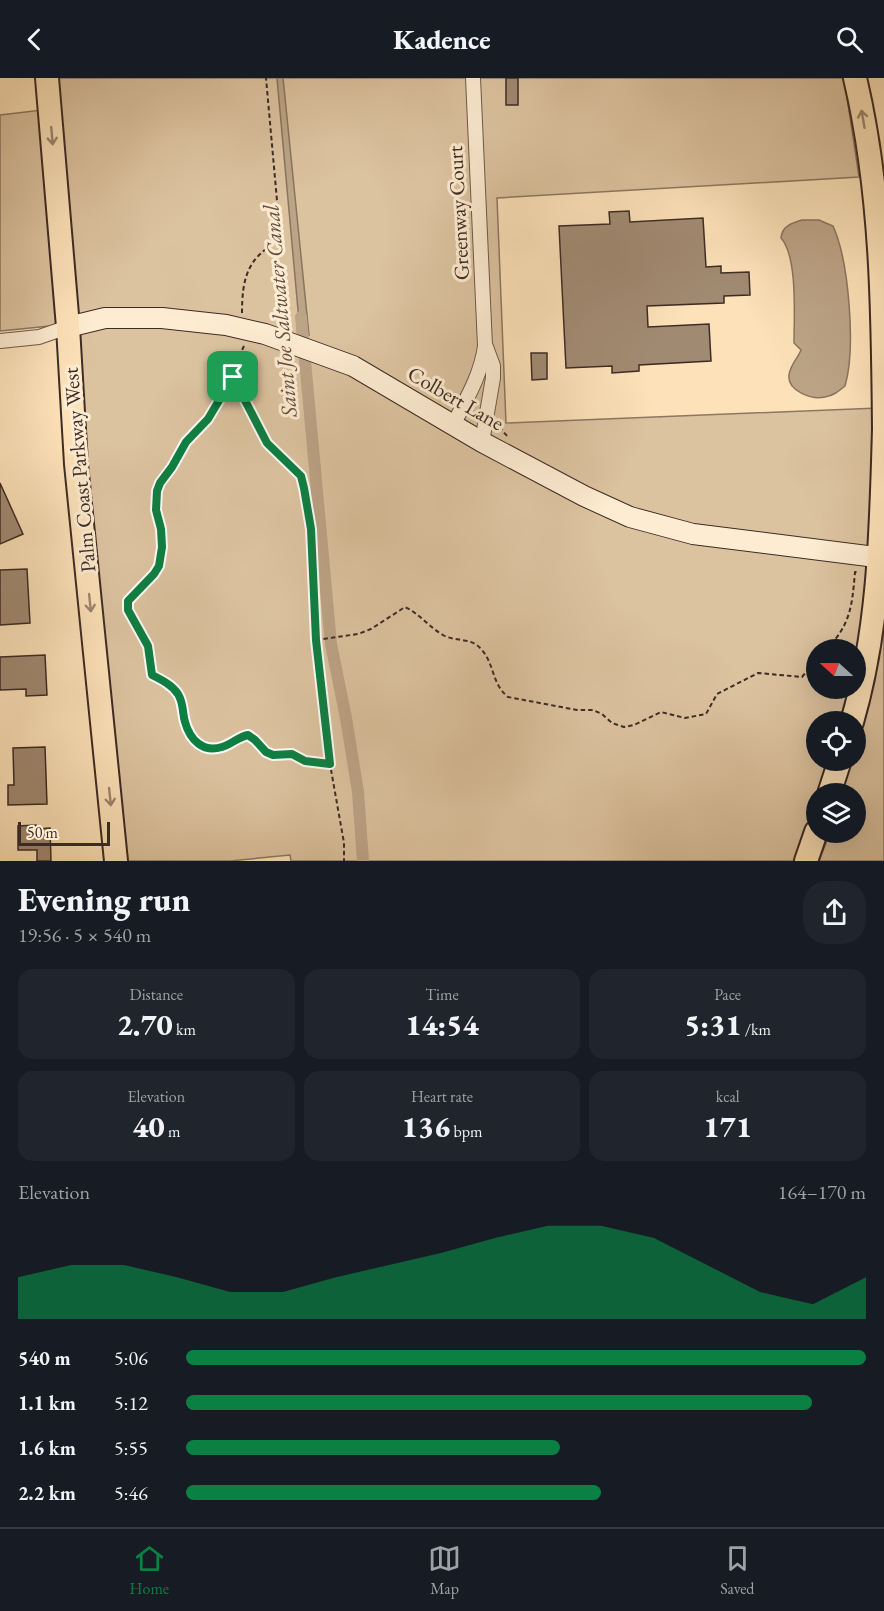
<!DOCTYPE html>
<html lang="en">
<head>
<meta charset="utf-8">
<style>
	:root { --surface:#171b24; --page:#20242c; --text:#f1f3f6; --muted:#9ea1a6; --line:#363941; --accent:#0b8043 }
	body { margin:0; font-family:"EB Garamond",serif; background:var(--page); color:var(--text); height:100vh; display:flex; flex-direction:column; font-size:22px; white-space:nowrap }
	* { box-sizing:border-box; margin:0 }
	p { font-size:20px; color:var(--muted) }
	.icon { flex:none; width:33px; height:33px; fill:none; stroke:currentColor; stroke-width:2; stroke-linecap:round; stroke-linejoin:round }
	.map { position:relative; height:783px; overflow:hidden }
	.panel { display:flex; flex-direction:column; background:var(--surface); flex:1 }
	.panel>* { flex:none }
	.needle { width:39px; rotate:291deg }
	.controls { position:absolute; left:806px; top:561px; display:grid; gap:12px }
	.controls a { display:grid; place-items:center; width:60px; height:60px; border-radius:50%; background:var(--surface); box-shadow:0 6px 24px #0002; font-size:30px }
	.scale { position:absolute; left:18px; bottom:15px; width:92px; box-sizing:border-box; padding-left:6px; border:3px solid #3d2b25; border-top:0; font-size:16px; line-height:21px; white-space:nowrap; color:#3d2b25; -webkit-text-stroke:4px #feecd2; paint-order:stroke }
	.pin { position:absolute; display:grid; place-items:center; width:51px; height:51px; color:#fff; margin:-26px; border-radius:12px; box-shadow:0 3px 9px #0006 }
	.round { display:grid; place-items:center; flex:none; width:63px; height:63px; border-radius:24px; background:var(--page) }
	.summary { display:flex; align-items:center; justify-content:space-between; height:102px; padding:0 18px }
	h1 { font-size:33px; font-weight:800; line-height:45px }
	.metrics { display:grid; grid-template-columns:repeat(3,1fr); gap:9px; height:102px; padding:6px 18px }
	.metrics div { display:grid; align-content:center; border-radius:15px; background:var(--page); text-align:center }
	.metrics b { font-size:30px; font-weight:800 }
	.metrics small { font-size:16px; font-weight:400 }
	.metrics p { font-size:16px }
	.chart { height:168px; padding:12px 18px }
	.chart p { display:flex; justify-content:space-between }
	.chart svg { width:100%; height:108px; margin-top:6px; fill:var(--accent); opacity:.7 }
	ul { padding:0 18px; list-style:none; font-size:20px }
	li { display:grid; grid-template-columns:96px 72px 1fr; align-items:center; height:45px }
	li i { height:15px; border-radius:8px; background:var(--accent) }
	header { display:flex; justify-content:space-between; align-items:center; height:78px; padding:0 18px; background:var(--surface); font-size:27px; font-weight:800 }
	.tab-bar { display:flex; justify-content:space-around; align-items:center; height:84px; border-top:2px solid var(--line); background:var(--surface); font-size:16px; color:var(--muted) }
	.tab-bar a { display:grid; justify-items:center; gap:3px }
	.tab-bar .current { color:var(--accent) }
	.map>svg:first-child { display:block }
	.green { fill:#dcc3a0; stroke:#8c7762; stroke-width:1.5 }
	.water { fill:#bca487; stroke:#897460; stroke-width:1.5 }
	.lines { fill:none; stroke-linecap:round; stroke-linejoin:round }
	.canal { stroke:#bca487; stroke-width:12 }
	.building { fill:#a18a72; stroke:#3d2b25; stroke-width:1.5 }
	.street-casing { stroke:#6d594a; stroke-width:16 }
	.secondary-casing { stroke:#3d2b25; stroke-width:22 }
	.primary-casing { stroke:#3d2b25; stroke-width:26 }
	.path { stroke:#3d2b25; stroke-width:2; stroke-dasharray:4.5 3; stroke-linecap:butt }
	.street { stroke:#feecd2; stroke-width:14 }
	.secondary { stroke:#feecd2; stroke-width:20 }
	.primary { stroke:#fde2b9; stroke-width:22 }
	.oneway { stroke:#9d866f }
	.route-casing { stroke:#fff; stroke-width:12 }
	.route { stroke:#0b8043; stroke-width:8 }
	.labels { text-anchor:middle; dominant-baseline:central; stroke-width:6; stroke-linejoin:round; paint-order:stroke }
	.street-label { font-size:21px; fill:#3d2b25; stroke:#feecd2 }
	.water-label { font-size:22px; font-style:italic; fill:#634f42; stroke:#feecd2 }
</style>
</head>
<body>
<header><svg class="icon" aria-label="back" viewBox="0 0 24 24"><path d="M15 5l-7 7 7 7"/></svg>Kadence<svg class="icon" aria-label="search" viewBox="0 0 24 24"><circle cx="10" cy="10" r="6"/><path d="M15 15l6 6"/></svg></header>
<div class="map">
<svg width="884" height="783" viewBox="0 0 884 783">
	<rect width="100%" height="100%" fill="#fde2b9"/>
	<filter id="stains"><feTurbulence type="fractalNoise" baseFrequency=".00333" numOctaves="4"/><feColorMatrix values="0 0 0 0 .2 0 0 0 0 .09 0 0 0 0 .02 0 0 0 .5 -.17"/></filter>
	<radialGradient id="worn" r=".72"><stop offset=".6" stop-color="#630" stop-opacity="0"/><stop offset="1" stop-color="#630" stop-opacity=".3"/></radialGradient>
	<g class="green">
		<polygon points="54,0 844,0 859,99 497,120 506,345 878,330 876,429 855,601 855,572 816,572 816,610 853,611 847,643 816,644 816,682 834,683 823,715 816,716 816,736 798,783 291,783 290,777 230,783 123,783 81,372"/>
		<polygon points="42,32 60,247 0,253 0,37"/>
		<polygon points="884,525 884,783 819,783 830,755 855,754 855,716 841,715 851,683 855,682 855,667 865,630"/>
	</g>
	<g class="water">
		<polygon points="277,0 283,0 309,257 300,254"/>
		<path d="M802,142h17l14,6c16,35 23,123 12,160 -6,5 -12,10 -20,11 -13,3 -38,-6 -36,-22 1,-10 9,-17 12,-25l-7,-7c0,-26 4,-86 -13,-105 1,-12 11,-15 21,-18z"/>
	</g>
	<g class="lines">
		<polyline class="canal" points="301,239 331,566 346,640 358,714 363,783"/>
	</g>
	<g class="building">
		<rect x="506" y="0" width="12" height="27"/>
		<polygon points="629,133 630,144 703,140 706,189 721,188 721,195 749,194 750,217 724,218 724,225 647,228 648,249 709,246 711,283 639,287 639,293 612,295 612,288 566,290 559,148 610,146 609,134"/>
		<polygon points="531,275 547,275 547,301 532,302"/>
		<polygon points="0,405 23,456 0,466"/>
		<polygon points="27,491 30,545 0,547 0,492"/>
		<polygon points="45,577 47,617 26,618 26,611 0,612 0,579"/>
		<polygon points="45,669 47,726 8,727 8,707 14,707 13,670"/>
		<polygon points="36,747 36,751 50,750 51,783 37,783 37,772 18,772 18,748"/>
	</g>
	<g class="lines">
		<g class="street-casing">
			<g id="street">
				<polyline points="0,263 39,259 68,249"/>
				<path d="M453,347c14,-27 28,-50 32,-79l-12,-268"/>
				<polyline points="482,364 493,300 493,288 486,269"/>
			</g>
		</g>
		<g class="secondary-casing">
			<polyline id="secondary" points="68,249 105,240 162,240 226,247 265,256 353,288 482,364 584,418 630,439 693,456 884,480"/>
		</g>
		<g class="primary-casing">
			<g id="primary">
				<polyline points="47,0 68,249 76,386 116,783"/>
				<path d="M855,0c27,114 28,234 29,351"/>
				<path d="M852,644c28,-96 29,-195 32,-293"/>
				<polyline points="829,716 840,682"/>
				<polyline points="806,783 816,754"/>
			</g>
		</g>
		<g class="path">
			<path d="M242,235c0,-33 5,-56 36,-71l2,-8 -14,-156"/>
			<path d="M244,268c-5,11 -12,24 -10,36l33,61 34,33 3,12 7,41 5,111 14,124 14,79v18"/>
			<path d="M232,301l-24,40 -22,23 -14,25 -12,16 -3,8 -1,19 5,19 1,18 -3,19 -5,8 -26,27v9l20,36 4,29c10,5 20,10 26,19 7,11 4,17 7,28 4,18 18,31 37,25 10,-3 16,-10 26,-12l7,5 11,12 7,3 19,-1 13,7 25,3"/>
			<polyline points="499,349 509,360"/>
			<path d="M316,562l42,-6 13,-5 34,-22c15,7 24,20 38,28 12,7 28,2 38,14 14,15 10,34 27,48l69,13h16l9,4 10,9 12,4 10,-2 27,-13 24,6 21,-4 11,-20 41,-21 44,4 14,-17"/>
			<path d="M826,572c25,-26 26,-44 29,-78h4"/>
		</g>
		<use href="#street" class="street"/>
		<use href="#secondary" class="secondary"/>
		<use href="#primary" class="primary"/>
	</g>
	<defs><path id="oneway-shaft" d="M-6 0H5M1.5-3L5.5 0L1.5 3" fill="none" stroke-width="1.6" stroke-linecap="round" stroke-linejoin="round" transform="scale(1.5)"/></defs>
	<g class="oneway">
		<use href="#oneway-shaft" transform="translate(863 41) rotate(-100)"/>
		<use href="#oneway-shaft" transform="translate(52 58) rotate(85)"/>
		<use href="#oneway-shaft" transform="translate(90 525) rotate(84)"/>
		<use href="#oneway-shaft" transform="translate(110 719) rotate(84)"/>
	</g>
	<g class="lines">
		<g class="route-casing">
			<path id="route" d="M233,299l34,66 34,33 3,12 7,41 5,111 14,124 -25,-3 -13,-7 -19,1 -7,-3 -11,-12 -7,-5c-10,2 -16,9 -26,12 -19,6 -32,-7 -37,-25 -3,-10 -1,-18 -7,-28 -6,-9 -16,-14 -26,-19l-4,-29 -20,-36v-9l26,-27 5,-8 3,-19 -1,-18 -5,-19 1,-19 3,-8 12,-16 14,-25 22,-23z"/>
		</g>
		<use href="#route" class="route"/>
	</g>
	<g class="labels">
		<g class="street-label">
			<text transform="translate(458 135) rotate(-93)">Greenway Court</text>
			<text transform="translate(456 320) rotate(30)">Colbert Lane</text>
			<text transform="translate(79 392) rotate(-95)">Palm Coast Parkway West</text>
		</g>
		<g class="water-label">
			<text transform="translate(280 233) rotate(-95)">Saint Joe Saltwater Canal</text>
		</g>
	</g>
	<rect width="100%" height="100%" filter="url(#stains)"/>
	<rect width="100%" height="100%" fill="url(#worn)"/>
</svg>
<div class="controls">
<a><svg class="needle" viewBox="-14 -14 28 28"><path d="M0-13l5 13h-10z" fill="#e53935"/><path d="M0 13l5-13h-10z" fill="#9ea1a6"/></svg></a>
<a><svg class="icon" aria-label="locate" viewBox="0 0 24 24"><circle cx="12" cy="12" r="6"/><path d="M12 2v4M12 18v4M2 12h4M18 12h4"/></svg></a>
<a><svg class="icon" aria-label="layers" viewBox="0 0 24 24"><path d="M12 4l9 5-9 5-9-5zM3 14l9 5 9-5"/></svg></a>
</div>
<div class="scale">50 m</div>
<div class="pin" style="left:233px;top:299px;background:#1e9e55"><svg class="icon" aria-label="arrive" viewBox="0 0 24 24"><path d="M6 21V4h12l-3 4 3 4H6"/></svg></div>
</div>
<section class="panel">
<div class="summary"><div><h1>Evening run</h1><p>19:56 · 5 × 540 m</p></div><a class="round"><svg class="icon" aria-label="share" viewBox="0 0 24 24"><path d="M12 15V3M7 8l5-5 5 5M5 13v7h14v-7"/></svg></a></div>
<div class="metrics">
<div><p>Distance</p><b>2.70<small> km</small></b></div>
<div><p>Time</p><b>14:54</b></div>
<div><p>Pace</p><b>5:31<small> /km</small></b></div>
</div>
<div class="metrics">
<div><p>Elevation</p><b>40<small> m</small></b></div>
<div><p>Heart rate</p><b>136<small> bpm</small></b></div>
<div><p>kcal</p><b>171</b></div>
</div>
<div class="chart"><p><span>Elevation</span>164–170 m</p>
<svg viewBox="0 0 160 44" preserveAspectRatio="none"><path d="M0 44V27L10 22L20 22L30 27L40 33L50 33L60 27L70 22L80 17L90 11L100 6L110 6L120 11L130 22L140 33L150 38L160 27V44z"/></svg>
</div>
<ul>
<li><b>540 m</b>5:06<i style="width:100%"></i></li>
<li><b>1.1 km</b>5:12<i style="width:92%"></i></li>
<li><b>1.6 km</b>5:55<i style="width:55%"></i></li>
<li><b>2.2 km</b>5:46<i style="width:61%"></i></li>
</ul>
</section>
<nav class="tab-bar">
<a class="current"><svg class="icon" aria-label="home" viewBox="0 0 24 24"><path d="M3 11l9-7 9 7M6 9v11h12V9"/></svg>Home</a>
<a><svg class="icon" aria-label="map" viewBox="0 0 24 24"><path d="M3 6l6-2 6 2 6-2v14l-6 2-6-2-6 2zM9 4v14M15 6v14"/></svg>Map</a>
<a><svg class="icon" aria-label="saved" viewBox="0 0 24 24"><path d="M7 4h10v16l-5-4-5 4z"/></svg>Saved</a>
</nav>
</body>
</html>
